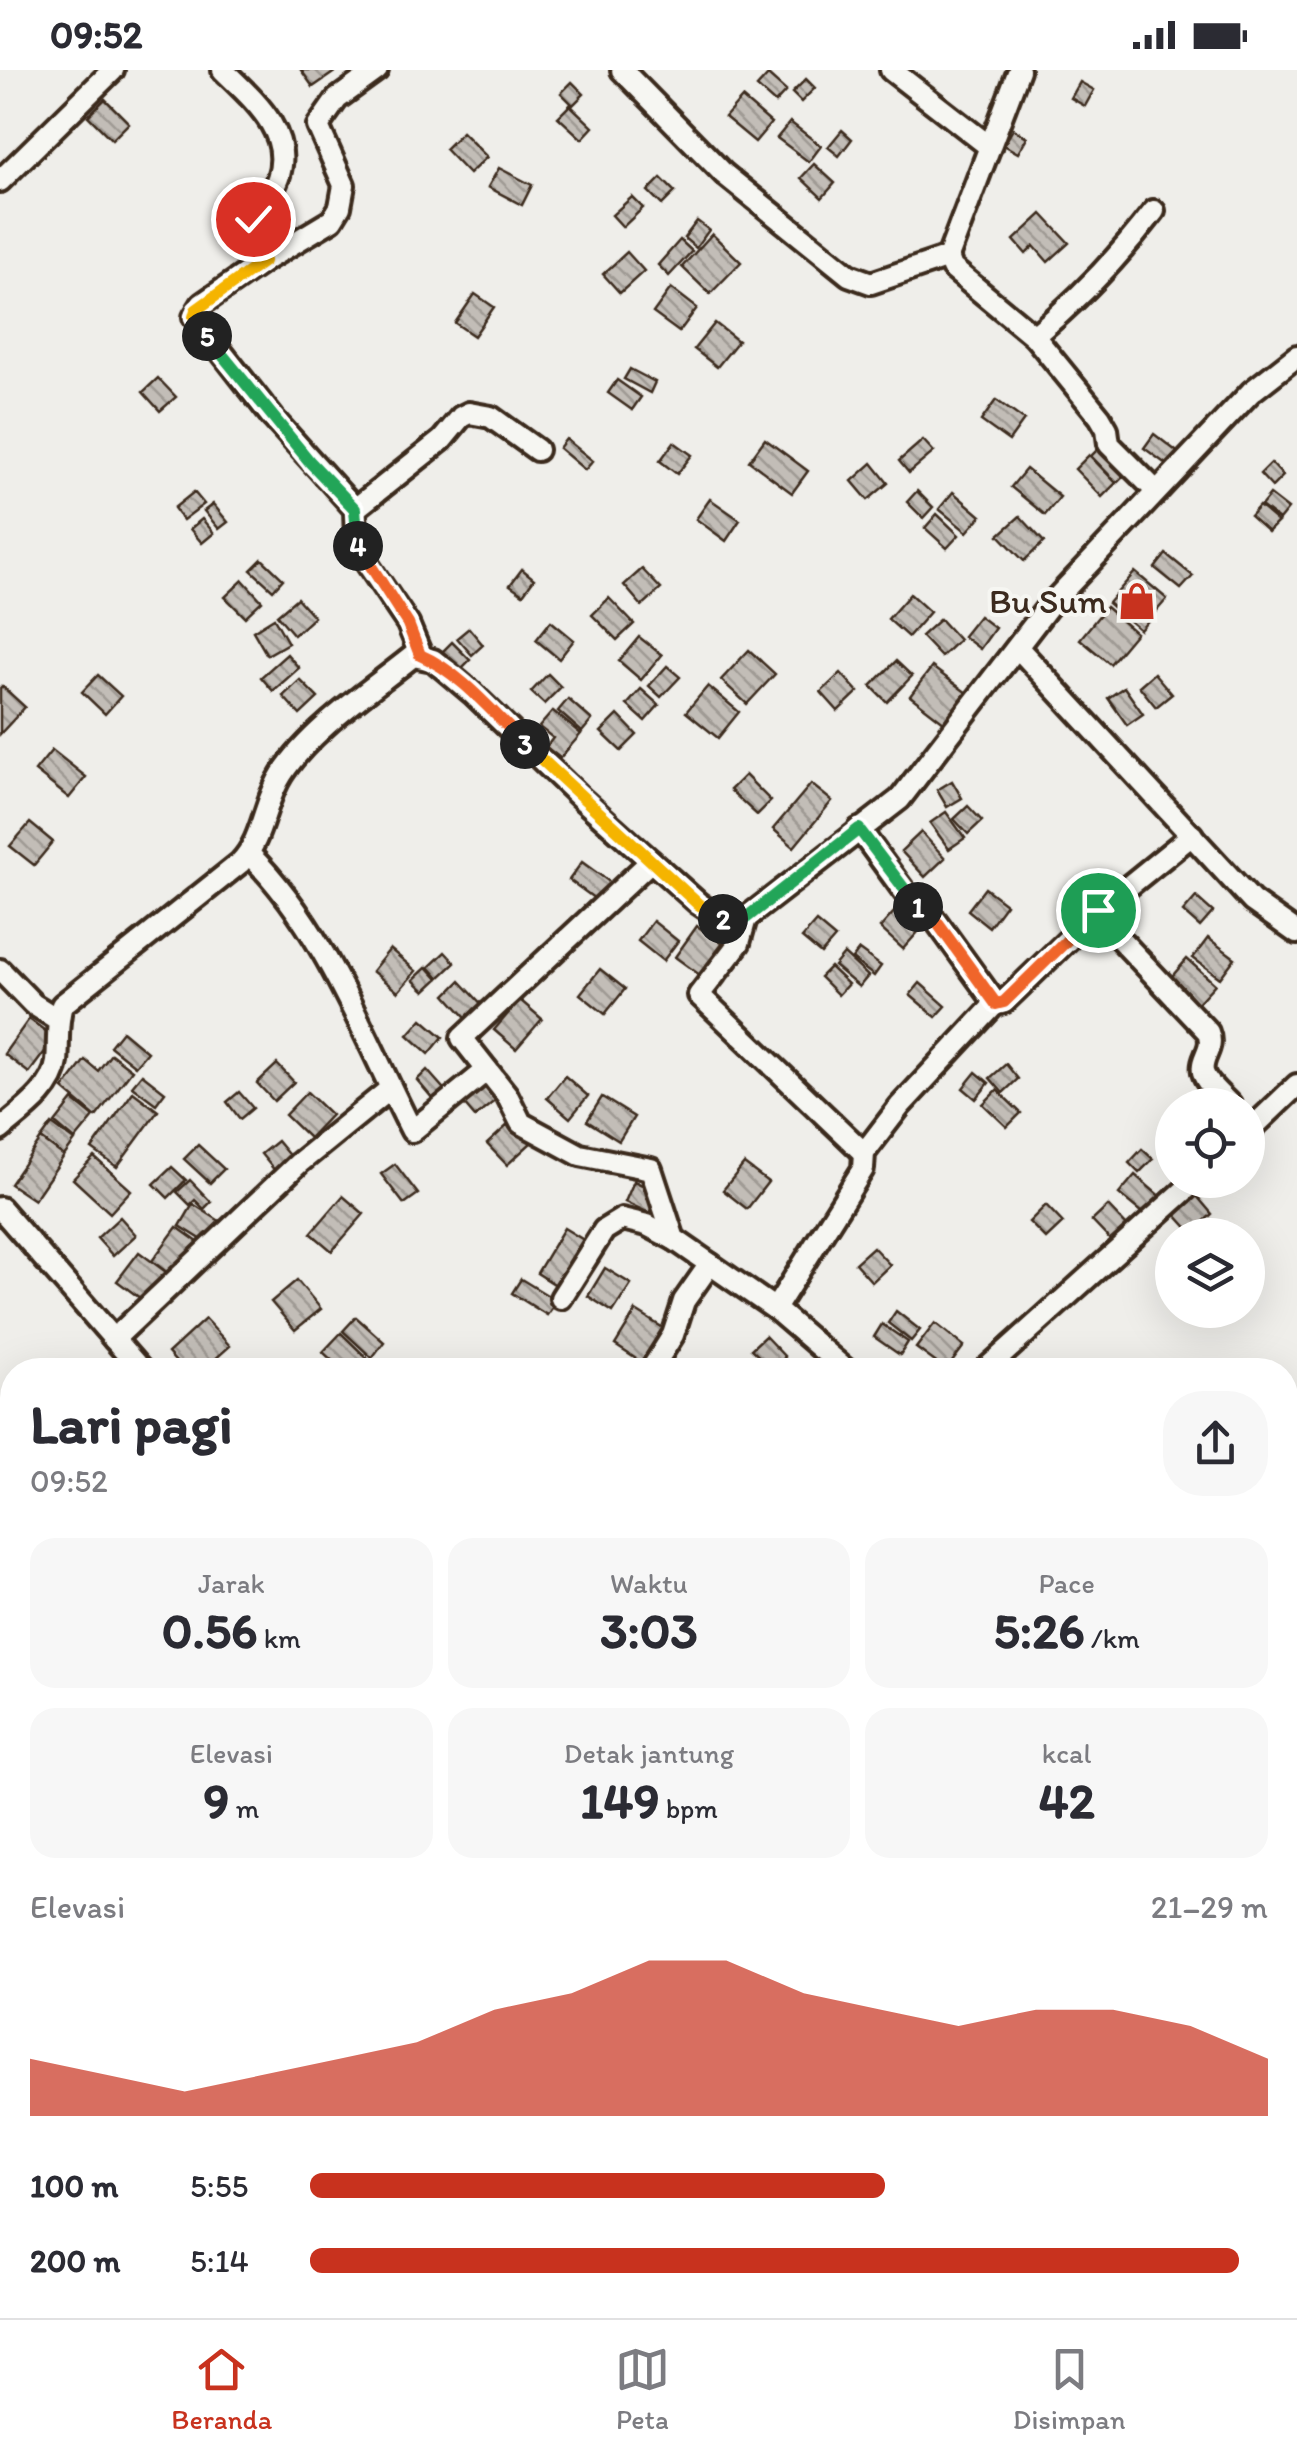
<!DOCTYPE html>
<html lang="id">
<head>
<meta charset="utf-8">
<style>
	:root { --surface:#fff; --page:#f7f7f7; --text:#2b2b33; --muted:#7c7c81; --line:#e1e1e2; --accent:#c8321e }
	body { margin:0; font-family:Itim,sans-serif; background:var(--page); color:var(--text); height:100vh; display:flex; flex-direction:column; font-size:38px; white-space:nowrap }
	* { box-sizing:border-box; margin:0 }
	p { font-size:32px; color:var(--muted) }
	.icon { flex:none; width:55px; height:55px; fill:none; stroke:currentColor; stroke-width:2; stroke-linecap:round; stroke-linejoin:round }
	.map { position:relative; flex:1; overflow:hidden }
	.details { position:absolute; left:0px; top:1288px; width:1298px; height:962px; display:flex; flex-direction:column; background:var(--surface); border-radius:40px 40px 0 0; box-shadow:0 10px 40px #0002 }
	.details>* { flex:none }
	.fabs { position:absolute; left:1155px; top:1018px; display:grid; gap:20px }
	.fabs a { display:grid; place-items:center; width:110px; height:110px; border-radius:50%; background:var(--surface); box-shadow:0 10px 40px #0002; font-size:50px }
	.pin { position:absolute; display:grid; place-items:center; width:85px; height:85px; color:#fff; margin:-42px; border:5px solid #fff; border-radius:50%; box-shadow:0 2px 10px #0007 }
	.km { position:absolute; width:50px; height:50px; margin:-25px; border-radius:50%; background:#222; color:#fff; font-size:28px; line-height:50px; text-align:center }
	.round { display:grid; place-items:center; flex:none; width:105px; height:105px; border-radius:40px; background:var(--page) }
	.overview { display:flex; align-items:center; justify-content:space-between; height:170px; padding:0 30px }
	h1 { font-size:55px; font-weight:700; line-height:75px }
	.metrics { display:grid; grid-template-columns:repeat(3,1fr); gap:15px; height:170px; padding:10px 30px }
	.metrics div { display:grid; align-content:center; border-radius:25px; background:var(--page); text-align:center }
	.metrics b { font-size:50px; font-weight:700 }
	.metrics small { font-size:28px; font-weight:400 }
	.metrics p { font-size:28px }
	.chart { height:280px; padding:20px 30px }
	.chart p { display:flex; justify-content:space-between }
	.chart svg { width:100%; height:180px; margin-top:10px; fill:var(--accent); opacity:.7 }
	ul { padding:0 30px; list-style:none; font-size:32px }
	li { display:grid; grid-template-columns:160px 120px 1fr; align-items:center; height:75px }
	li i { height:25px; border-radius:12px; background:var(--accent) }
	.status { display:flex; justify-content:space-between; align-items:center; height:70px; padding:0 50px; background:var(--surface); direction:ltr }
	.status svg { height:28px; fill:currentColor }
	.tabs { display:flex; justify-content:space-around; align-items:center; height:140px; border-top:2px solid var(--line); background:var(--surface); font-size:28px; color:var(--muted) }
	.tabs a { display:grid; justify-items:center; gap:5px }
	.tabs .current { color:var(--accent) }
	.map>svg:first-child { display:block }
	.building { fill:url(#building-back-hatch); stroke:#3b2a1e; stroke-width:2.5 }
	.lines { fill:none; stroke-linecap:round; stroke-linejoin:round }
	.minor-casing { stroke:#3b2a1e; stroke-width:28 }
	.trunk-casing { stroke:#3b2a1e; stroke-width:40 }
	.minor { stroke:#f6f6f2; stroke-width:20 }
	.trunk { stroke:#f6f6f2; stroke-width:32 }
	.split-1-casing { stroke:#fff; stroke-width:20 }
	.split-2-casing { stroke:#fff; stroke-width:20 }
	.split-3-casing { stroke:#fff; stroke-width:20 }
	.split-4-casing { stroke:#fff; stroke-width:20 }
	.split-5-casing { stroke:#fff; stroke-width:20 }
	.split-6-casing { stroke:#fff; stroke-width:20 }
	.split-1 { stroke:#f0652b; stroke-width:12 }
	.split-2 { stroke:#22a559; stroke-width:12 }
	.split-3 { stroke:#f5b400; stroke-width:12 }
	.split-4 { stroke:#f0652b; stroke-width:12 }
	.split-5 { stroke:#22a559; stroke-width:12 }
	.split-6 { stroke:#f5b400; stroke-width:12 }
	.labels { text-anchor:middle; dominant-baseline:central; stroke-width:8; stroke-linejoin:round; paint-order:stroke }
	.poi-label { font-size:35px; fill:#3b2a1e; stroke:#f6f6f2; text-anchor:end }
</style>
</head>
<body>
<div class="status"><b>09:52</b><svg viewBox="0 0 49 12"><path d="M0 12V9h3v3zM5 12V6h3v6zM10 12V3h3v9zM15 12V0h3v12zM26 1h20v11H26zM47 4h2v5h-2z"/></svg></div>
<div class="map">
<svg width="1297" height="2248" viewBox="0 0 1297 2248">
	<defs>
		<pattern id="building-back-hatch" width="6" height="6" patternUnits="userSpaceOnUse" patternTransform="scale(2.5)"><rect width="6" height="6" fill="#c2bdb7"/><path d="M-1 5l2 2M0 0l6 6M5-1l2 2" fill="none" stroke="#9f9a94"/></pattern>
	</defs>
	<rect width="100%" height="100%" fill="#efeeea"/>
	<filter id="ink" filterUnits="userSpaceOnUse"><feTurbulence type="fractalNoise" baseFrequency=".01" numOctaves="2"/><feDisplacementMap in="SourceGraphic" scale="20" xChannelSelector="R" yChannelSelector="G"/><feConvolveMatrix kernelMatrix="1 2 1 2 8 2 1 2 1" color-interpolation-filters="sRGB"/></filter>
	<g filter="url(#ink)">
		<g class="building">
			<polygon points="301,0 336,0 336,1 313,17"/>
			<polygon points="768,5 786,21 775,33 757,17"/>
			<polygon points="806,9 815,18 801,32 792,23"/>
			<polygon points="572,12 584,24 573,35 561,23"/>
			<polygon points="1080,12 1094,20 1085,36 1071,28"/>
			<polygon points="742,28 771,53 755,72 725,47"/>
			<polygon points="105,29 129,53 112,70 88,46"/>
			<polygon points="570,35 593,57 582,69 558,47"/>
			<polygon points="790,52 821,76 809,92 777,68"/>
			<polygon points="1013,59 1027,67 1018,83 1004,75"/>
			<polygon points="842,60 852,69 839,86 828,77"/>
			<polygon points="462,62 487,87 469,104 445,79"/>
			<polygon points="814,94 835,113 822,128 801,108"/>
			<polygon points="499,98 532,115 522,135 488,117"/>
			<polygon points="661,108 675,122 662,135 648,121"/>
			<polygon points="632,127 643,138 623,157 612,145"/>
			<polygon points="1042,144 1069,173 1048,192 1034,176 1026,184 1014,170"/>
			<polygon points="697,151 709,160 696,178 684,168"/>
			<polygon points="712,164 741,192 710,224 682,197"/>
			<polygon points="680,170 692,181 669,206 658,195"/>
			<polygon points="627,182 644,201 620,223 603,204"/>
			<polygon points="671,218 697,238 679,262 653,243"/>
			<polygon points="475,224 494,237 474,266 455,253"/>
			<polygon points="715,253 738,271 717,297 694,279"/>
			<polygon points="630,299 655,312 650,323 624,309"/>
			<polygon points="158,308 176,327 160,341 143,322"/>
			<polygon points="617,310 641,327 632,340 608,323"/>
			<polygon points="996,330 1024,350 1009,371 981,351"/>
			<polygon points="1154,364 1180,384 1170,397 1144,378"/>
			<polygon points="566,369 593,391 585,400 559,378"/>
			<polygon points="765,369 808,401 792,423 749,391"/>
			<polygon points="923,370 934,382 909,403 899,391"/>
			<polygon points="674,372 692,385 677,404 660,391"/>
			<polygon points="1103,374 1129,401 1117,413 1091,386"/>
			<polygon points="1089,385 1116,413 1102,427 1075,399"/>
			<polygon points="872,393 888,413 868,430 852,411"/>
			<polygon points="1271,393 1283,406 1272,417 1260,404"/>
			<polygon points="1026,399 1060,427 1045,445 1011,417"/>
			<polygon points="917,421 933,437 923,448 907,432"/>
			<polygon points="194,422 204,434 183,450 174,438"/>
			<polygon points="953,422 981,446 967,462 939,439"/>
			<polygon points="1270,425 1288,439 1279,450 1261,436"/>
			<polygon points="710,429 740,450 726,471 696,449"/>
			<polygon points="213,434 228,452 219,459 204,441"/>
			<polygon points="1259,436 1278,452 1268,462 1250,446"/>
			<polygon points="937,444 959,465 947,478 925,458"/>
			<polygon points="1020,446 1044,472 1024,491 999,465"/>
			<polygon points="202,449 214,463 202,473 190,459"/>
			<polygon points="1166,484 1193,506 1181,519 1155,498"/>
			<polygon points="262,489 283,509 273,520 251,500"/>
			<polygon points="522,499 534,509 523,524 510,515"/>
			<polygon points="642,499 661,519 642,536 624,515"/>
			<polygon points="1135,502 1167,529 1140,560 1108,533"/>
			<polygon points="243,510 262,531 245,547 225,527"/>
			<polygon points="910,524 930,542 908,567 888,549"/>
			<polygon points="297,528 314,547 294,565 277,545"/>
			<polygon points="609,528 634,554 617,570 592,545"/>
			<polygon points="1106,537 1136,563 1110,594 1080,569"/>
			<polygon points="979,546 995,558 980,579 963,566"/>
			<polygon points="274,548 288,573 267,585 253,561"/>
			<polygon points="940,549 959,570 941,587 921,566"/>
			<polygon points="551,551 574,570 559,589 536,570"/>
			<polygon points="469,558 483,575 472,585 457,568"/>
			<polygon points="639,567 662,585 641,610 619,591"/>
			<polygon points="452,572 470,590 460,600 442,582"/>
			<polygon points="749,580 775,604 747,634 721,610"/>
			<polygon points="287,584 299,598 273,621 261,607"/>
			<polygon points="896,591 912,606 887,632 871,616"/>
			<polygon points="667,596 680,607 661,627 649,616"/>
			<polygon points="932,597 971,626 949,656 910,626"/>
			<polygon points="841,603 858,622 838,641 821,622"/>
			<polygon points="1154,603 1172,624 1156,637 1139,616"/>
			<polygon points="548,604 561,617 544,634 531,622"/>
			<polygon points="98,605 121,626 105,644 82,622"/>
			<polygon points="300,610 318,628 300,645 283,626"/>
			<polygon points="2,616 25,637 0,664 0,618"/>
			<polygon points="708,616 739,642 718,668 686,642"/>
			<polygon points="1124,617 1143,644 1127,655 1108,628"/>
			<polygon points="641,619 659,635 645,651 627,635"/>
			<polygon points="568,629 592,650 582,662 558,641"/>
			<polygon points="553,641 581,664 560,688 546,677 553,668 539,657"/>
			<polygon points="618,645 637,665 621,681 601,662"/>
			<polygon points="52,680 86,707 69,728 35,701"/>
			<polygon points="745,705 771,731 757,745 730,720"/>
			<polygon points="952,711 962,728 947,737 937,720"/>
			<polygon points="811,714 832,731 794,777 773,759"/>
			<polygon points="968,736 982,751 968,764 954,749"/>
			<polygon points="946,742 965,768 949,779 930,753"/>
			<polygon points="30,753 53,772 34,795 10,776"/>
			<polygon points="921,762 945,788 925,807 901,781"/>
			<polygon points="582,792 611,813 598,831 569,810"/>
			<polygon points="985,818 1006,834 989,857 968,840"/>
			<polygon points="1196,827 1213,842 1200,857 1183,842"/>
			<polygon points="895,841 918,862 903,879 880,858"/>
			<polygon points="653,851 678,871 663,891 638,871"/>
			<polygon points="816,852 835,868 821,884 802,868"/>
			<polygon points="697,856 726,876 704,908 675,887"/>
			<polygon points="1208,868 1235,888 1220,908 1193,888"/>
			<polygon points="390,879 416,901 398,922 372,901"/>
			<polygon points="859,880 881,896 874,906 852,889"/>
			<polygon points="445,882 455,893 439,908 429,897"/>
			<polygon points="844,884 868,906 859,917 834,896"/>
			<polygon points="1187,889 1215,914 1194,937 1167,912"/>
			<polygon points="427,897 438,909 425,921 413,910"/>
			<polygon points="830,897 848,914 838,925 820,907"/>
			<polygon points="600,899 625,919 605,944 580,924"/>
			<polygon points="460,911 487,940 472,954 446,925"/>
			<polygon points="920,913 946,936 936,947 910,925"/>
			<polygon points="520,930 542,949 516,979 494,960"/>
			<polygon points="29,949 55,968 29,1003 4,984"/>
			<polygon points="422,949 443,967 429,984 408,965"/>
			<polygon points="122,961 147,982 135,996 110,976"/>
			<polygon points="111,984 132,1000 96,1047 63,1019 85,990 98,1001"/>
			<polygon points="277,994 294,1012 274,1031 257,1013"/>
			<polygon points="1006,994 1018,1009 1003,1023 990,1008"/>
			<polygon points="427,1000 449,1025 438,1035 417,1010"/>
			<polygon points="976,1002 989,1013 976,1029 963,1018"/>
			<polygon points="142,1004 165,1022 156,1034 132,1016"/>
			<polygon points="565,1006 588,1026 570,1048 547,1028"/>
			<polygon points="491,1010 502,1025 475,1047 463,1033"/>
			<polygon points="997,1020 1021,1043 1007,1057 983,1034"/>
			<polygon points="133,1022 158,1041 117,1097 92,1079"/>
			<polygon points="239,1022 253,1038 240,1049 227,1032"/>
			<polygon points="307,1022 331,1045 309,1068 285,1045"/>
			<polygon points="602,1027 634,1047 619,1071 587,1051"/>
			<polygon points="73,1030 94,1047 75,1070 55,1053"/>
			<polygon points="511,1052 531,1073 507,1095 487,1074"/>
			<polygon points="52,1054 75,1071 64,1086 41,1069"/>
			<polygon points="41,1069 64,1086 34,1130 10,1114"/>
			<polygon points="277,1071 292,1089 276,1102 261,1084"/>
			<polygon points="198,1075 224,1099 210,1113 184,1089"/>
			<polygon points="1142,1079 1153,1089 1139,1103 1129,1093"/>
			<polygon points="94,1087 131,1120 110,1143 73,1109"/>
			<polygon points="395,1094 418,1124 404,1134 381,1104"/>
			<polygon points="744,1094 768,1112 747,1139 723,1120"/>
			<polygon points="172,1097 186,1110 168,1128 154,1114"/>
			<polygon points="1135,1105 1163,1129 1148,1148 1119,1124"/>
			<polygon points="190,1110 211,1132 204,1139 195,1130 190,1135 177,1122"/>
			<polygon points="634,1111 659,1123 649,1143 625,1132"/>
			<polygon points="1196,1125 1212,1144 1192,1163 1175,1144"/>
			<polygon points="343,1126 364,1144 332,1181 311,1163"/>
			<polygon points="193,1134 226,1155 212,1176 180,1156"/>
			<polygon points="1046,1135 1063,1153 1046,1169 1029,1152"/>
			<polygon points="1108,1136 1128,1157 1112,1172 1092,1151"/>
			<polygon points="120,1147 136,1165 113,1186 97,1168"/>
			<polygon points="177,1157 198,1172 173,1207 152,1191"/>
			<polygon points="564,1158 590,1174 562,1219 537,1203"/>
			<polygon points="873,1177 890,1195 872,1212 855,1193"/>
			<polygon points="139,1182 166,1202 144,1231 117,1211"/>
			<polygon points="605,1198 631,1214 613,1242 588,1226"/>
			<polygon points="521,1209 557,1231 547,1245 512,1223"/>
			<polygon points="297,1210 321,1239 295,1260 271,1232"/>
			<polygon points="636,1241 668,1261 647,1296 615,1275"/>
			<polygon points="896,1241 920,1260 911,1271 888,1253"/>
			<polygon points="356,1247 384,1272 372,1288 343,1261"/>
			<polygon points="205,1249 230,1276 203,1300 183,1300 168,1283"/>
			<polygon points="935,1253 964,1276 946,1300 916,1278"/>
			<polygon points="882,1254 908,1272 900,1285 874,1267"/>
			<polygon points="341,1263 370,1291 361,1300 342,1300 323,1282"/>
			<polygon points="765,1266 785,1287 773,1300 751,1279"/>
			<polygon points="1297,2221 1297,2248 1286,2248 1280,2243"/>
			<polygon points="5,2226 12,2230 12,2238 18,2238 13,2248 0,2247 0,2236"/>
			<polygon points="340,2238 360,2238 373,2247 345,2248 337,2242"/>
			<polygon points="453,2238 471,2238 486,2247 458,2248 450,2243"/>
		</g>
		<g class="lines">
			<g class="minor-casing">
				<g id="minor">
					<path d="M223,0c28,28 71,62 55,108 -6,18 -22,31 -27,50l13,33"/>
					<polyline points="622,0 724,104 849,205 871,213 948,187"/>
					<polyline points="891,0 990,77"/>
					<polyline points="1019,0 948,187 952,198 1034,266 1100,347 1107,359 1109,374 1156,421"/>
					<polyline points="0,111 113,0"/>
					<path d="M1034,266c45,-37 84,-78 120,-125"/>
					<polyline points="355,439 273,348 194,247 202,234 264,191 332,150 340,137 344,115 318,56 337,29 377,0"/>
					<polyline points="1018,578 1252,831 1297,863"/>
					<polyline points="421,585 408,554 366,492 356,471 355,439 442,370 461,347 469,343 491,347 537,380"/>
					<path d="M859,759l52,72 25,20 60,83 8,-2 94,-91 4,9 106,112c7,17 -8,25 -5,40 3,12 19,24 27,33"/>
					<path d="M249,784c76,75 115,183 163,277l75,-61"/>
					<polyline points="651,791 462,968 507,1025 521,1053 580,1085 651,1099 674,1169 775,1239 846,1300"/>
					<polyline points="1098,841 1192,765"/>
					<polyline points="746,848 739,873 699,925 864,1083"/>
					<polyline points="0,900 33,934 57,949"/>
					<path d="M0,1060c21,-18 53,-39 57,-68 2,-20 -1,-38 5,-57l178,-142c24,-25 23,-60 42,-89 29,-45 89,-84 131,-118l20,4 39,33 111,107 115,103 22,15 13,3 13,-3 154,-119 147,-191 204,-216 46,-36"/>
					<polyline points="1248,1062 1297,1015"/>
					<polyline points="0,1138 141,1300"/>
					<polyline points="561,1228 604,1160 622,1149 647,1155 674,1169"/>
					<polyline points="775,1239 863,1099 864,1083 900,1036 995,934"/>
					<polyline points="114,1269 299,1093 390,1019"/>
					<polyline points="651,1300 673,1265 684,1231 710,1194"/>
					<polyline points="985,1300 1196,1110"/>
					<polyline points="1285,1547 1297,1536"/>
					<polyline points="1285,1683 1297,1697"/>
					<polyline points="211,2238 224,2248"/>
					<polyline points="297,2248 305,2238"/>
					<polyline points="832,2248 838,2238"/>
				</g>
			</g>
			<g class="trunk-casing">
				<g id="trunk">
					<polyline points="0,1597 12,1599"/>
					<polyline points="1285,2001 1297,2005"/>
				</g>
			</g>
			<use href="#minor" class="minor"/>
			<use href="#trunk" class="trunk"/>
		</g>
	</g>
	<g class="lines" filter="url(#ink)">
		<g class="split-1-casing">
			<polyline id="split-1" points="918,837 936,851 996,934 1004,932 1098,840"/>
		</g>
		<g class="split-2-casing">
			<polyline id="split-2" points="723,849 746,848 859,759 918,837"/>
		</g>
		<g class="split-3-casing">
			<polyline id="split-3" points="525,674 698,834 723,849"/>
		</g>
		<g class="split-4-casing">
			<path id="split-4" d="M358,476l50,78 12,31c40,17 74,59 105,89"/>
		</g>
		<g class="split-5-casing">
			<polyline id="split-5" points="207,266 310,392 355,439 358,476"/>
		</g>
		<g class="split-6-casing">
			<polyline id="split-6" points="207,266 194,247 196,240 264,191 251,164 253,149"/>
		</g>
		<use href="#split-1" class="split-1"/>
		<use href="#split-2" class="split-2"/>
		<use href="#split-3" class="split-3"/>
		<use href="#split-4" class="split-4"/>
		<use href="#split-5" class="split-5"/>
		<use href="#split-6" class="split-6"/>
	</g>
	<defs>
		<g id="shop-bare" transform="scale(3)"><path d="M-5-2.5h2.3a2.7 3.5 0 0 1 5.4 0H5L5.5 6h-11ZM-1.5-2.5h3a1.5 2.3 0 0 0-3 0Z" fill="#c8321e" stroke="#f6f6f2" stroke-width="2.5" paint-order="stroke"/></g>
	</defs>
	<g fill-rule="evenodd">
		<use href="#shop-bare" x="1137" y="531"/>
	</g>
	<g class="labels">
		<g class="poi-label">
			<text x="1107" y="531">Bu Sum</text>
		</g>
	</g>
</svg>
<div class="fabs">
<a><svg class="icon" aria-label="locate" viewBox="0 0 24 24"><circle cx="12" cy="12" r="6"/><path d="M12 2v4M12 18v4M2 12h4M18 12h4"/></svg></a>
<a><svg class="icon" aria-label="layers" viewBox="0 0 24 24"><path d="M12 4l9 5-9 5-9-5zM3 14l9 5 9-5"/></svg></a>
</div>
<div class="pin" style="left:1098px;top:840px;background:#1e9e55"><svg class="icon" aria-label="arrive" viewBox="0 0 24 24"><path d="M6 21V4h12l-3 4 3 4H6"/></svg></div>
<div class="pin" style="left:253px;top:149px;background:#d93025"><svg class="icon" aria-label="check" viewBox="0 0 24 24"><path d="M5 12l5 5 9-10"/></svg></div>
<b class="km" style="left:918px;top:837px">1</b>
<b class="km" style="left:723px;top:849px">2</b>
<b class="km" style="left:525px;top:674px">3</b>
<b class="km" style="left:358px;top:476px">4</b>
<b class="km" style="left:207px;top:266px">5</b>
<section class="details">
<div class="overview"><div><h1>Lari pagi</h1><p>09:52</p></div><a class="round"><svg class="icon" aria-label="share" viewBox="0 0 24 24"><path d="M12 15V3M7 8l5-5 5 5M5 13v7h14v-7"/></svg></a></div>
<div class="metrics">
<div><p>Jarak</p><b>0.56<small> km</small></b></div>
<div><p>Waktu</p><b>3:03</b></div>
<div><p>Pace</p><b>5:26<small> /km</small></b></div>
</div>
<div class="metrics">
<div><p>Elevasi</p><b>9<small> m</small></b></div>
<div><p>Detak jantung</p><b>149<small> bpm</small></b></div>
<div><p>kcal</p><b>42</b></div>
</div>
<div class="chart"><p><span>Elevasi</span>21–29 m</p>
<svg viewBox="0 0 160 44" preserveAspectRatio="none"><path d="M0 44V30L10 34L20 38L30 34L40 30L50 26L60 18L70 14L80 6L90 6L100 14L110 18L120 22L130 18L140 18L150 22L160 30V44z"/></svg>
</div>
<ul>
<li><b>100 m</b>5:55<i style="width:60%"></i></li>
<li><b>200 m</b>5:14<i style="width:97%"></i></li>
</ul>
</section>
</div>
<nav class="tabs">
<a class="current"><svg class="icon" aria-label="home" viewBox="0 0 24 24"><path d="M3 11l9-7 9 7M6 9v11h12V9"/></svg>Beranda</a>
<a><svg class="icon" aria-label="map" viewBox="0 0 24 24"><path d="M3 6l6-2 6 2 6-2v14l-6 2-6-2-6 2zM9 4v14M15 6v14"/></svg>Peta</a>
<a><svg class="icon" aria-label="saved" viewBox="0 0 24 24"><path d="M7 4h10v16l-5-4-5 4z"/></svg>Disimpan</a>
</nav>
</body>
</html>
